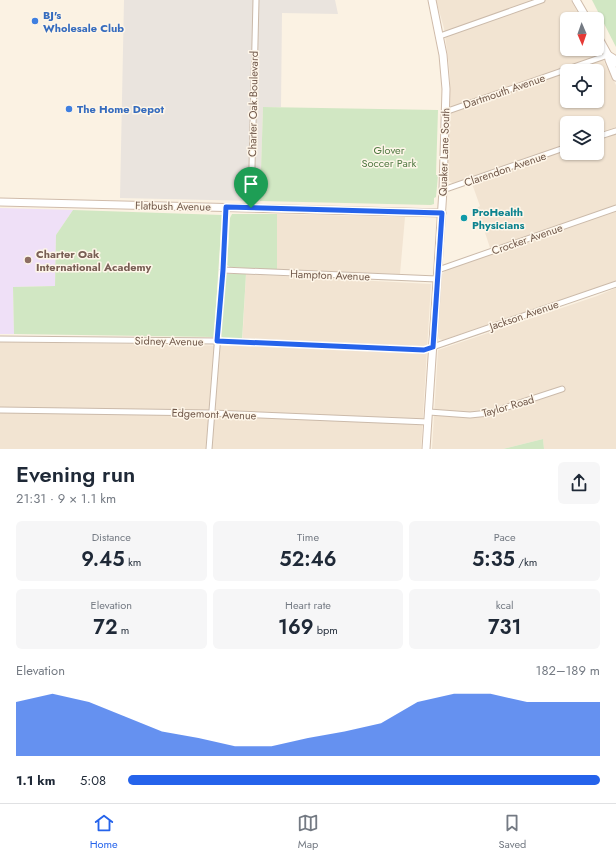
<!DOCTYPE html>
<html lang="en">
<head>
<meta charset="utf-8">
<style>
	:root { --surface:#fff; --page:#f6f6f7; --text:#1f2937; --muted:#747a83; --line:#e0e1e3; --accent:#2563eb }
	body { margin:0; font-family:Jost,sans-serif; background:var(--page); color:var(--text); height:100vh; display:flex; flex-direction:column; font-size:15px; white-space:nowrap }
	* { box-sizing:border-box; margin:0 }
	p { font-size:13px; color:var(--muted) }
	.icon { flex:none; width:22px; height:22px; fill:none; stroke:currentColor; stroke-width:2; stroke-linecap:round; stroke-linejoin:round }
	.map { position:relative; height:449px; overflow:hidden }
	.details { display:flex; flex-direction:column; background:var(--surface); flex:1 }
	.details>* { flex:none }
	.needle { width:26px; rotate:178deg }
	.fabs { position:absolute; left:560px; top:12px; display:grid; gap:8px }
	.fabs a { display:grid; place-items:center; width:44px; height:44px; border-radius:6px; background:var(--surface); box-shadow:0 1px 3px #0004; font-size:20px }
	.pin { position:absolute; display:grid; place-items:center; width:34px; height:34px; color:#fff; margin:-41px -17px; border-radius:50% 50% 50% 0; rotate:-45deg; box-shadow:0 0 4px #0007 }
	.pin .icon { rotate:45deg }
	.round { display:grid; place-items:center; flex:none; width:42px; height:42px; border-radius:6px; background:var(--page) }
	.head { display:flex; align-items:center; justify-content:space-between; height:68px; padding:0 16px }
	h1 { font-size:22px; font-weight:600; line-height:30px }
	.stats { display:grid; grid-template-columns:repeat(3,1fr); gap:6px; height:68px; padding:4px 16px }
	.stats div { display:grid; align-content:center; border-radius:6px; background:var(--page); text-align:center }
	.stats b { font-size:20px; font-weight:600 }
	.stats small { font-size:11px; font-weight:400 }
	.stats p { font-size:11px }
	.chart { height:112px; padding:8px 16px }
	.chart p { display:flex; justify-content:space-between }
	.chart svg { width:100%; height:72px; margin-top:4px; fill:var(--accent); opacity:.7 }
	ul { padding:0 16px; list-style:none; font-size:13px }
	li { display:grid; grid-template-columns:64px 48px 1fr; align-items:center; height:30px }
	li i { height:10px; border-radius:5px; background:var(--accent) }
	.dock { display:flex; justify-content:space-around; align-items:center; height:56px; border-top:1px solid var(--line); background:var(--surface); font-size:11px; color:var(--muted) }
	.dock a { display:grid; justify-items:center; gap:2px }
	.dock .on { color:var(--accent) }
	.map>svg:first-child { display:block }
	.residential { fill:#f2e4d2; fill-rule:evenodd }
	.industrial { fill:#eae4de }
	.education { fill:#efe0f7 }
	.green { fill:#d1e7c3 }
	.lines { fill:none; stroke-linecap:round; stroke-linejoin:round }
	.street-casing { stroke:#cbbaaa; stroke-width:7 }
	.secondary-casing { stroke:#d0bcab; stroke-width:9 }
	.street { stroke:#fff; stroke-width:5 }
	.secondary { stroke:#fff; stroke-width:7 }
	.route-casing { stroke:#fff; stroke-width:8 }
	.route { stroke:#2563eb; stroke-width:5 }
	.shop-dot { fill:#3f7fe0; stroke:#fef6e9; stroke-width:1.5 }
	.culture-dot { fill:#0f9aa8; stroke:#fef6e9; stroke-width:1.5 }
	.education-dot { fill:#8d6e63; stroke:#fef6e9; stroke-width:1.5 }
	.labels { text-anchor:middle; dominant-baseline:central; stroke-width:3; stroke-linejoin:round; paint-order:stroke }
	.shop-label { font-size:11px; font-weight:bold; fill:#366cbe; stroke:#fef6e9; text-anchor:start }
	.street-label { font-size:11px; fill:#71594b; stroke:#fef6e9 }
	.park-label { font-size:11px; fill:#547c46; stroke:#fef6e9 }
	.culture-label { font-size:11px; font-weight:bold; fill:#0d838f; stroke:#fef6e9; text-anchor:start }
	.education-label { font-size:11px; font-weight:bold; fill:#785e54; stroke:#fef6e9; text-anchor:start }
</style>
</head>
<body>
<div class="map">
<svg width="616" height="449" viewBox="0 0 616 449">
	<rect width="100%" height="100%" fill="#fbf2e3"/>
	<g class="residential">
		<path d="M436,0h135l10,19h-14v30l30,-1 19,37v196l-173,59 -4,-1 -1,-3 4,-62 4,-4 46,-16 -15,-46 3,-2 -10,-28 -17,5 -3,-1 -2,-4 2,-98 -1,-14 -5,-38zM567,71h30v30h-30zM567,123h30v30h-30z"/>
		<polygon points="277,214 405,217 400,274 277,270"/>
		<polygon points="246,274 431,284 421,449 0,449 0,342 242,346"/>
		<polygon points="616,288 616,449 544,449 543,439 503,449 432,449 438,350 597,296"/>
	</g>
	<polygon class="industrial" points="124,0 335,0 338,14 282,13 281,107 263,107 260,201 120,198"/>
	<polygon class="education" points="0,208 73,210 56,235 55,286 13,287 14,334 0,334"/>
	<g class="green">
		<polygon points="592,0 616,0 616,47"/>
		<polygon points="263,107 438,110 436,175 438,175 436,197 434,198 434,204 431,205 260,201"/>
		<polygon points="73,210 222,215 214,337 14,334 13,287 55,286 56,235"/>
		<polygon points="232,214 277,214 277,270 230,267 227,265 230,218"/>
		<polygon points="227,274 246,274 242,340 224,339 220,335 224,276"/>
		<polygon points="543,439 544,449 503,449"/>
	</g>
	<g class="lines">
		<g class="street-casing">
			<g id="street">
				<polyline points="440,36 542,0"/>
				<polyline points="445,112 608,55"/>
				<polyline points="597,137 616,131"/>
				<polyline points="443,190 567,147"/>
				<polyline points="251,208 256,0"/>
				<polyline points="223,270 437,279"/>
				<polyline points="438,270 616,208"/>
				<polyline points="0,339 217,341 424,350 616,284"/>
				<polyline points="0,410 211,413 428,422"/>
				<polyline points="429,412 470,415 489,413 562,389"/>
				<polyline points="209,449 223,270 226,207"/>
			</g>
		</g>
		<g class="secondary-casing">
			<g id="secondary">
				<polyline points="576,0 587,19"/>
				<polyline points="597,35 608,55 613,58 616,63"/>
				<polyline points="608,55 609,60 616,77"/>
				<polyline points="0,202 442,213"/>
				<polyline points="426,449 443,190 446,89 443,55 432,0"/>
			</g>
		</g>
		<use href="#street" class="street"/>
		<use href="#secondary" class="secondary"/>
	</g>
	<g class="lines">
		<g class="route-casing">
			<polygon id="route" points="226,207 442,213 433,347 424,350 217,341 223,270"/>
		</g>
		<use href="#route" class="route"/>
	</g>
	<g class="shop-dot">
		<circle cx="35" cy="21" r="4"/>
		<circle cx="69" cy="109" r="4"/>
	</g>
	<circle class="culture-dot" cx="464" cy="218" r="4"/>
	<circle class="education-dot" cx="28" cy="260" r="4"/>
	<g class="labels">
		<g class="shop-label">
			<text x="43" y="15">BJ's<tspan x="43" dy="13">Wholesale Club</tspan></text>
			<text x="77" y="109">The Home Depot</text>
		</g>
		<g class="street-label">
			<text transform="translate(504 91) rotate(-19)">Dartmouth Avenue</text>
			<text transform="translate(253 104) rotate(-89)">Charter Oak Boulevard</text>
			<text transform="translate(444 152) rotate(-88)">Quaker Lane South</text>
			<text transform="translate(505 169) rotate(-19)">Clarendon Avenue</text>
			<text transform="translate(173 206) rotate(1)">Flatbush Avenue</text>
			<text transform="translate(527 239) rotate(-19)">Crocker Avenue</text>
			<text transform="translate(330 275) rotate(2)">Hampton Avenue</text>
			<text transform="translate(524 315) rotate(-19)">Jackson Avenue</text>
			<text transform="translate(169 341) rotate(1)">Sidney Avenue</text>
			<text transform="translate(508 406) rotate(-16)">Taylor Road</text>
			<text transform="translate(214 414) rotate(2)">Edgemont Avenue</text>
		</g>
		<g class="park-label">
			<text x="389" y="150">Glover<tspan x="389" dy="13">Soccer Park</tspan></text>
		</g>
		<g class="culture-label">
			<text x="472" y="212">ProHealth<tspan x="472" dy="13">Physicians</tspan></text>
		</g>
		<g class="education-label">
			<text x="36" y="254">Charter Oak<tspan x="36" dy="13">International Academy</tspan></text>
		</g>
	</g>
</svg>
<div class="fabs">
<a><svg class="needle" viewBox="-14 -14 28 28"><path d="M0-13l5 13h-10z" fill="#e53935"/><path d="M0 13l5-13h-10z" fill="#747a83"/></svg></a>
<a><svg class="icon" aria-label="locate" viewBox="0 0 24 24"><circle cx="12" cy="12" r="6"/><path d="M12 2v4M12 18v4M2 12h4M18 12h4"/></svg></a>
<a><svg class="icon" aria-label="layers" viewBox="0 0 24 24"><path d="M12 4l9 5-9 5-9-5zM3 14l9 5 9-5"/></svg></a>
</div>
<div class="pin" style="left:251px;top:208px;background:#1e9e55"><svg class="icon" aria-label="arrive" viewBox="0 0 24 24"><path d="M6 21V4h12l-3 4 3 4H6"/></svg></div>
</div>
<section class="details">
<div class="head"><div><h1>Evening run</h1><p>21:31 · 9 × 1.1 km</p></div><a class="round"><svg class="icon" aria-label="share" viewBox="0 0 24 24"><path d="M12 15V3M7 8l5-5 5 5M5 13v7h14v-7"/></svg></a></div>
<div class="stats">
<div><p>Distance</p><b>9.45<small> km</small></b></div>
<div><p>Time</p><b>52:46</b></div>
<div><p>Pace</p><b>5:35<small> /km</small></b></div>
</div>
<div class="stats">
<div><p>Elevation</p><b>72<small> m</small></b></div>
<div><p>Heart rate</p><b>169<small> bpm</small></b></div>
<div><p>kcal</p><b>731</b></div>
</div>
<div class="chart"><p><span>Elevation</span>182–189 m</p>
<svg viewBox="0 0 160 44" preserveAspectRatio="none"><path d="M0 44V11L10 6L20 11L30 20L40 29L50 33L60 38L70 38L80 33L90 29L100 24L110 11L120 6L130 6L140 11L150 11L160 11V44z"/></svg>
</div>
<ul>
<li><b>1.1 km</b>5:08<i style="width:100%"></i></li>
</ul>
</section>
<nav class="dock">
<a class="on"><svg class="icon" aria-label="home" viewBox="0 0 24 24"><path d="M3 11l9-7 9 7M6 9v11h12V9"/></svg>Home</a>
<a><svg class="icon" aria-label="map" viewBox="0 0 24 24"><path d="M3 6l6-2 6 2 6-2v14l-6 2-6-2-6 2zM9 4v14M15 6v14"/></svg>Map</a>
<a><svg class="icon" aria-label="saved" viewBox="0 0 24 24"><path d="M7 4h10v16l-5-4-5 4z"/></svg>Saved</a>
</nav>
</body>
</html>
